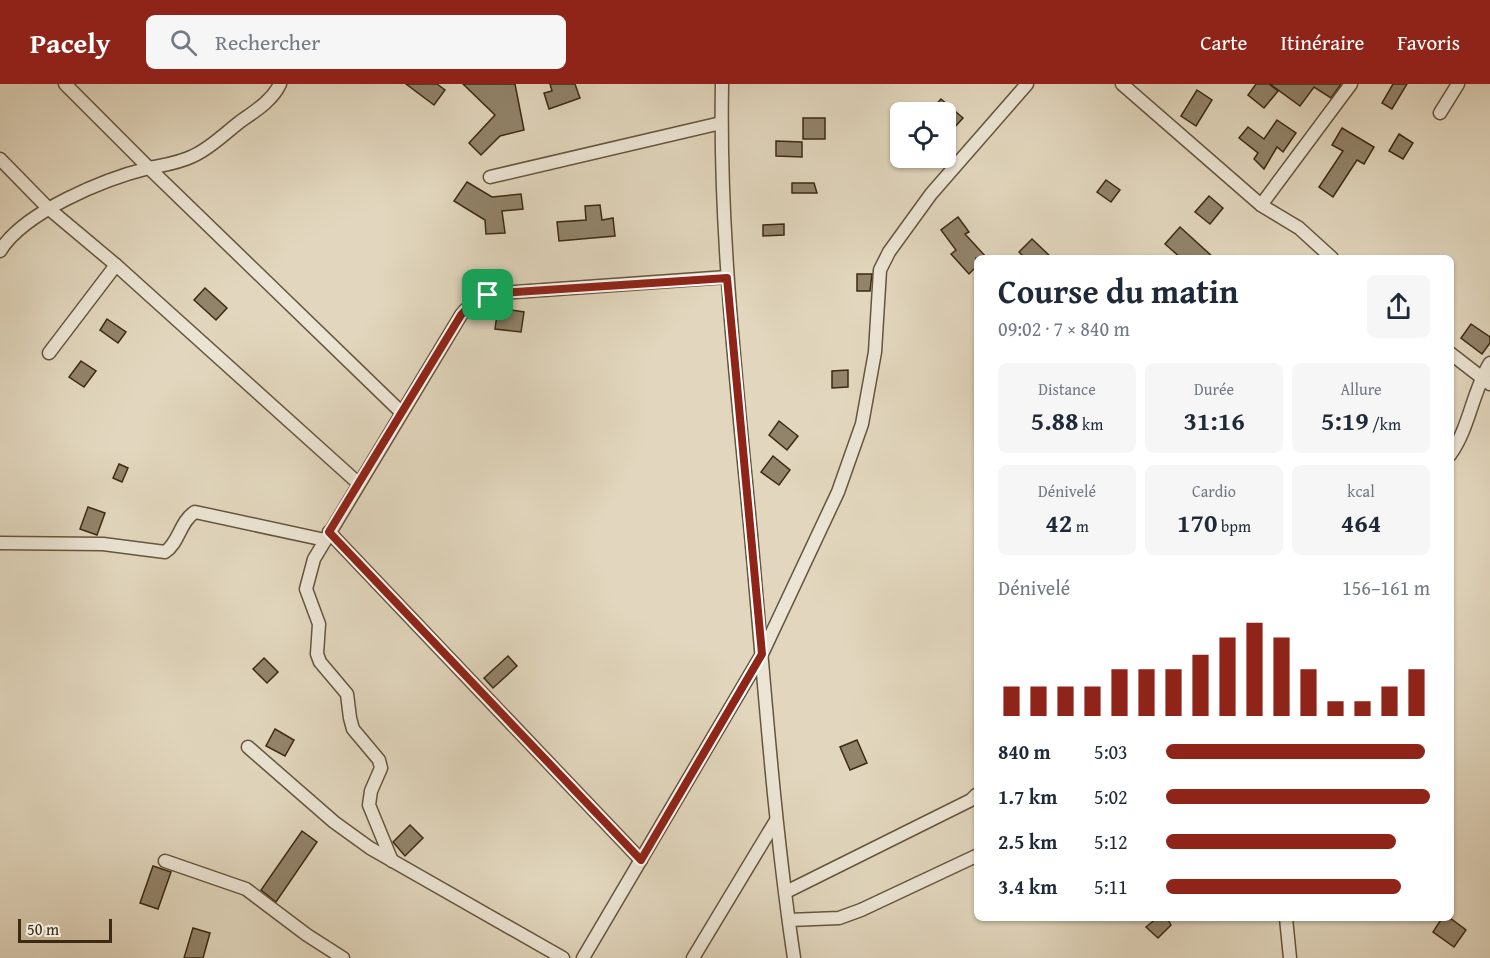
<!DOCTYPE html>
<html lang="fr">
<head>
<meta charset="utf-8">
<style>
	:root { --surface:#fff; --page:#f6f6f7; --text:#1f2937; --muted:#747a83; --accent:#8f2418 }
	body { margin:0; font-family:"Gentium Book Plus",serif; background:var(--page); color:var(--text); height:100vh; display:flex; flex-direction:column; font-size:22px; white-space:nowrap }
	* { box-sizing:border-box; margin:0 }
	p { font-size:20px; color:var(--muted) }
	.icon { flex:none; width:33px; height:33px; fill:none; stroke:currentColor; stroke-width:2; stroke-linecap:round; stroke-linejoin:round }
	.map { position:relative; flex:1; overflow:hidden }
	.side { position:absolute; left:974px; top:171px; width:480px; height:666px; display:flex; flex-direction:column; background:var(--surface); border-radius:9px; box-shadow:0 2px 4px #0004 }
	.side>* { flex:none }
	.buttons { position:absolute; left:890px; top:18px; display:grid; gap:12px }
	.buttons a { display:grid; place-items:center; width:66px; height:66px; border-radius:9px; background:var(--surface); box-shadow:0 2px 4px #0004; font-size:30px }
	.scale { position:absolute; left:18px; bottom:15px; width:94px; box-sizing:border-box; padding-left:6px; border:3px solid #3c2a12; border-top:0; font-size:16px; line-height:21px; white-space:nowrap; color:#3c2a12; -webkit-text-stroke:4px #ece5d5; paint-order:stroke }
	.pin { position:absolute; display:grid; place-items:center; width:51px; height:51px; color:#fff; margin:-26px; border-radius:12px; box-shadow:0 3px 9px #0006 }
	.round { display:grid; place-items:center; flex:none; width:63px; height:63px; border-radius:9px; background:var(--page) }
	.headline { display:flex; align-items:center; justify-content:space-between; height:102px; padding:0 24px }
	h1 { font-size:33px; font-weight:700; line-height:45px }
	.stats { display:grid; grid-template-columns:repeat(3,1fr); gap:9px; height:102px; padding:6px 24px }
	.stats div { display:grid; align-content:center; border-radius:9px; background:var(--page); text-align:center }
	.stats b { font-size:26px; font-weight:700 }
	.stats small { font-size:16px; font-weight:400 }
	.stats p { font-size:16px }
	.chart { height:168px; padding:12px 24px }
	.chart p { display:flex; justify-content:space-between }
	.chart svg { width:100%; height:108px; margin-top:6px; stroke:var(--accent); stroke-width:6 }
	ul { padding:0 24px; list-style:none; font-size:20px }
	li { display:grid; grid-template-columns:96px 72px 1fr; align-items:center; height:45px }
	li i { height:15px; border-radius:8px; background:var(--accent) }
	header { display:flex; align-items:center; gap:36px; box-sizing:border-box; height:84px; padding:0 30px; background:var(--accent); color:#fff }
	header strong { font-size:28px }
	nav { display:flex; gap:33px; margin-inline-start:auto; font-size:21px }
	.search { width:420px; height:54px; background:var(--page); display:flex; align-items:center; gap:15px; box-sizing:border-box; padding:0 21px; border-radius:9px; color:var(--muted); font-size:22px }
	.map>svg:first-child { display:block }
	.building { fill:#92846b; stroke:#3c2a12; stroke-width:1.5 }
	.lines { fill:none; stroke-linecap:round; stroke-linejoin:round }
	.street-casing { stroke:#66553d; stroke-width:15 }
	.street { stroke:#ece5d5; stroke-width:12 }
	.route-casing { stroke:#fff; stroke-width:12 }
	.route { stroke:#8f2418; stroke-width:8 }
</style>
</head>
<body>
<header>
<strong>Pacely</strong>
<div class="search"><svg class="icon" aria-label="search" viewBox="0 0 24 24"><circle cx="10" cy="10" r="6"/><path d="M15 15l6 6"/></svg>Rechercher</div>
<nav><a>Carte</a><a>Itinéraire</a><a>Favoris</a></nav>
</header>
<div class="map">
<svg width="1490" height="874" viewBox="0 0 1490 874">
	<rect width="100%" height="100%" fill="#e2d7be"/>
	<filter id="stains"><feTurbulence type="fractalNoise" baseFrequency=".00333" numOctaves="4"/><feColorMatrix values="0 0 0 0 .2 0 0 0 0 .09 0 0 0 0 .02 0 0 0 .5 -.17"/></filter>
	<radialGradient id="worn" r=".72"><stop offset=".6" stop-color="#630" stop-opacity="0"/><stop offset="1" stop-color="#630" stop-opacity=".3"/></radialGradient>
	<g class="building">
		<polygon points="406,0 437,0 445,6 434,21"/>
		<polygon points="463,0 515,0 524,46 500,52 481,71 469,59 495,31"/>
		<polygon points="550,0 575,0 580,14 549,25 544,9 552,7"/>
		<polygon points="1256,0 1269,0 1278,7 1264,24 1248,11"/>
		<polygon points="1270,0 1341,0 1331,14 1314,3 1300,22"/>
		<polygon points="1393,0 1407,0 1392,25 1382,19"/>
		<polygon points="1197,6 1212,16 1196,42 1181,32"/>
		<polygon points="941,15 963,34 952,46 945,41 945,28 929,28"/>
		<rect x="803" y="34" width="22" height="21"/>
		<polygon points="1277,36 1296,49 1283,68 1277,63 1264,85 1254,75 1258,69 1239,54 1248,43 1264,55"/>
		<polygon points="1342,44 1374,63 1364,80 1357,76 1333,113 1319,103 1343,67 1332,61"/>
		<polygon points="1399,50 1413,59 1403,75 1389,67"/>
		<polygon points="776,57 802,58 802,73 776,72"/>
		<polygon points="1106,96 1120,106 1111,118 1097,108"/>
		<polygon points="467,98 492,113 521,110 523,125 502,127 505,149 486,150 485,136 454,117"/>
		<polygon points="792,99 814,99 817,109 792,109"/>
		<polygon points="1209,112 1223,124 1210,140 1195,128"/>
		<polygon points="600,121 602,136 613,134 615,152 559,157 557,138 586,136 585,122"/>
		<polygon points="958,133 969,148 965,150 987,174 976,174 976,183 969,190 951,170 956,166 941,146"/>
		<polygon points="784,140 784,151 763,152 763,141"/>
		<polygon points="1180,143 1214,174 1181,174 1165,160"/>
		<polygon points="1032,155 1052,174 1025,174 1019,168"/>
		<polygon points="857,190 872,190 870,207 857,207"/>
		<polygon points="205,204 227,224 216,236 194,216"/>
		<polygon points="498,224 524,228 521,248 495,245"/>
		<polygon points="107,235 126,248 118,259 100,246"/>
		<polygon points="1471,240 1490,253 1490,259 1482,270 1461,254"/>
		<polygon points="81,277 96,287 84,303 69,293"/>
		<polygon points="848,286 848,303 832,304 832,287"/>
		<polygon points="779,337 798,352 787,366 769,351"/>
		<polygon points="773,372 790,386 779,401 761,388"/>
		<polygon points="119,380 128,384 122,398 113,394"/>
		<polygon points="88,423 105,429 97,451 80,445"/>
		<polygon points="508,572 517,582 493,604 484,594"/>
		<polygon points="264,574 278,588 267,599 253,585"/>
		<polygon points="275,645 294,656 285,672 266,662"/>
		<polygon points="857,656 867,679 850,686 840,663"/>
		<polygon points="410,741 423,754 405,772 393,758"/>
		<polygon points="302,747 317,758 276,818 261,806"/>
		<polygon points="153,782 171,788 158,825 140,819"/>
		<polygon points="1157,834 1167,834 1171,841 1158,854 1146,843"/>
		<polygon points="1442,834 1450,834 1466,846 1454,863 1433,848"/>
		<polygon points="193,844 210,849 203,874 184,874"/>
	</g>
	<g class="lines">
		<g class="street-casing">
			<g id="street">
				<polyline points="65,0 149,84 401,328"/>
				<path d="M722,0c-3,151 15,301 29,451 13,141 22,283 43,423"/>
				<polyline points="1122,0 1261,121 1299,144 1332,174"/>
				<polyline points="1440,29 1458,0"/>
				<polyline points="0,75 48,124 116,181 358,399"/>
				<polyline points="490,93 721,39"/>
				<polyline points="1261,121 1351,0"/>
				<path d="M0,167c24,-39 104,-72 149,-83 15,-3 30,-5 44,-12 18,-8 32,-23 48,-35 14,-10 31,-20 39,-37"/>
				<polyline points="49,269 116,181"/>
				<polyline points="1450,269 1490,300"/>
				<path d="M1450,371c20,-28 22,-63 40,-92"/>
				<polyline points="329,448 641,776"/>
				<path d="M0,459l103,1 62,8c14,-9 15,-31 30,-40l130,28"/>
				<polyline points="248,663 334,738 370,764 563,874"/>
				<polyline points="165,777 246,805 307,851 343,874"/>
				<path d="M392,777l-23,-56 2,-14 10,-23 -2,-8 -26,-31 -3,-11 -3,-24 -27,-32 -3,-8 2,-30 -13,-35 8,-30 147,-244c12,-15 24,-19 41,-22l225,-16"/>
				<polyline points="786,808 971,716 976,711"/>
				<polyline points="1286,834 1290,874"/>
				<polyline points="789,836 839,834 861,826 976,772"/>
				<polyline points="583,874 762,570 838,408 862,340 875,268 880,186 889,168 931,110 1027,0"/>
				<polyline points="693,874 775,738"/>
			</g>
		</g>
		<use href="#street" class="street"/>
	</g>
	<g class="lines">
		<g class="route-casing">
			<path id="route" d="M727,194l35,376 -121,206 -312,-328 132,-217c12,-15 24,-19 41,-22z"/>
		</g>
		<use href="#route" class="route"/>
	</g>
	<rect width="100%" height="100%" filter="url(#stains)"/>
	<rect width="100%" height="100%" fill="url(#worn)"/>
</svg>
<div class="buttons">
<a><svg class="icon" aria-label="locate" viewBox="0 0 24 24"><circle cx="12" cy="12" r="6"/><path d="M12 2v4M12 18v4M2 12h4M18 12h4"/></svg></a>
</div>
<div class="scale">50 m</div>
<div class="pin" style="left:488px;top:211px;background:#1e9e55"><svg class="icon" aria-label="arrive" viewBox="0 0 24 24"><path d="M6 21V4h12l-3 4 3 4H6"/></svg></div>
<section class="side">
<div class="headline"><div><h1>Course du matin</h1><p>09:02 · 7 × 840 m</p></div><a class="round"><svg class="icon" aria-label="share" viewBox="0 0 24 24"><path d="M12 15V3M7 8l5-5 5 5M5 13v7h14v-7"/></svg></a></div>
<div class="stats">
<div><p>Distance</p><b>5.88<small> km</small></b></div>
<div><p>Durée</p><b>31:16</b></div>
<div><p>Allure</p><b>5:19<small> /km</small></b></div>
</div>
<div class="stats">
<div><p>Dénivelé</p><b>42<small> m</small></b></div>
<div><p>Cardio</p><b>170<small> bpm</small></b></div>
<div><p>kcal</p><b>464</b></div>
</div>
<div class="chart"><p><span>Dénivelé</span>156–161 m</p>
<svg viewBox="0 0 160 44" preserveAspectRatio="none"><path d="M5 44V32M15 44V32M25 44V32M35 44V32M45 44V25M55 44V25M65 44V25M75 44V19M85 44V12M95 44V6M105 44V12M115 44V25M125 44V38M135 44V38M145 44V32M155 44V25"/></svg>
</div>
<ul>
<li><b>840 m</b>5:03<i style="width:98%"></i></li>
<li><b>1.7 km</b>5:02<i style="width:100%"></i></li>
<li><b>2.5 km</b>5:12<i style="width:87%"></i></li>
<li><b>3.4 km</b>5:11<i style="width:89%"></i></li>
</ul>
</section>
</div>
</body>
</html>
